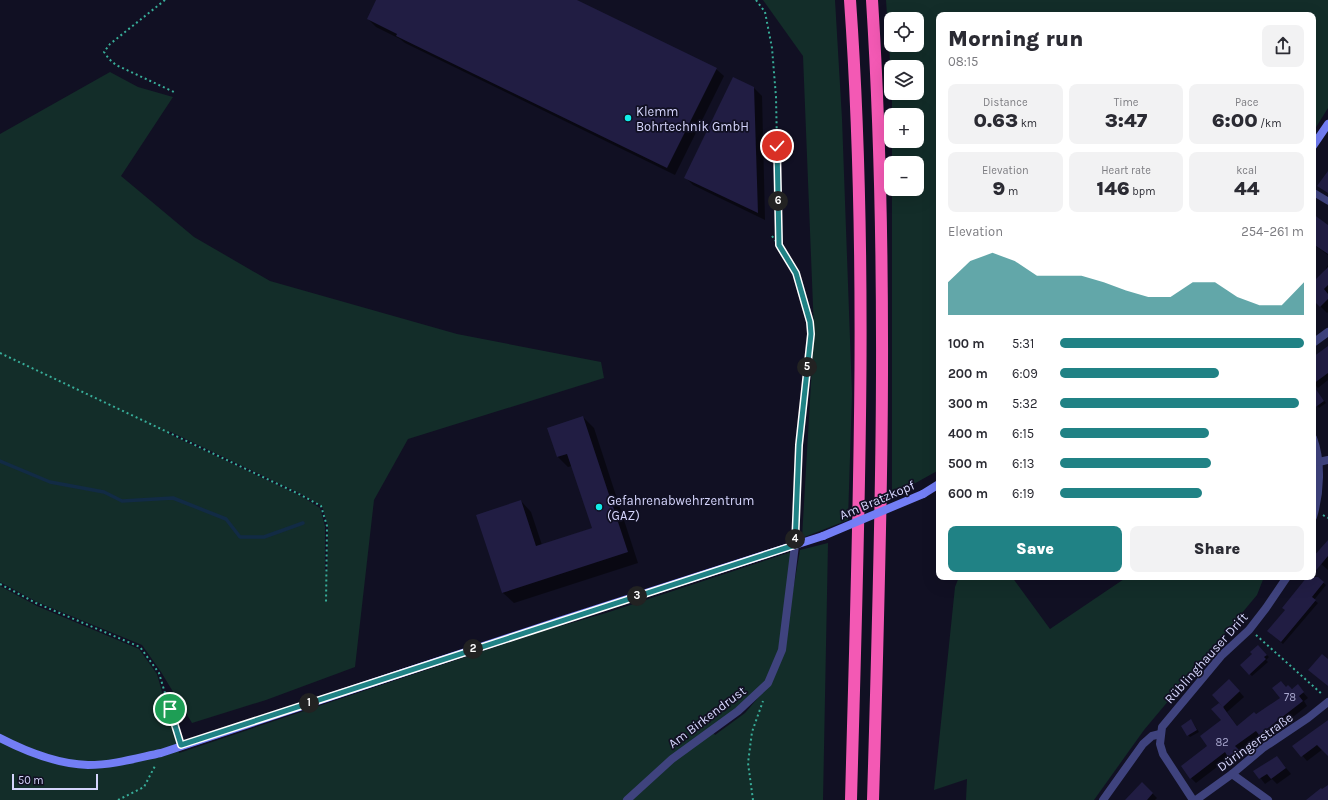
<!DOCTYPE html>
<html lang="en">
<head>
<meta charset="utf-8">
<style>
	:root { --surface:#fff; --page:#f2f2f3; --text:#2b2b33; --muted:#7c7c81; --accent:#208285 }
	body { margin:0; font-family:Karla,sans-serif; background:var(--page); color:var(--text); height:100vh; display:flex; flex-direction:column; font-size:15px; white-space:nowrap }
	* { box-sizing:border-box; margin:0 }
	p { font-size:13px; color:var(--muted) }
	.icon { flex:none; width:22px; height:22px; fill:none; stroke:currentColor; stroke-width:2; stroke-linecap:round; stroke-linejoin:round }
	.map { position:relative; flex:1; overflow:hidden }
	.drawer { position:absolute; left:936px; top:12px; width:380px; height:568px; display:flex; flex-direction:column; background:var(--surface); border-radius:8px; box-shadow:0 4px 16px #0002 }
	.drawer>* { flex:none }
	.fabs { position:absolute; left:884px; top:12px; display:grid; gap:8px }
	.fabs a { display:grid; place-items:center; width:40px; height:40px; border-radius:8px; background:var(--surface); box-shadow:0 4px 16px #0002; font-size:20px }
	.scale { position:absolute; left:12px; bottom:10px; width:86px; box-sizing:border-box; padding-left:4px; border:2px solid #d5d5fc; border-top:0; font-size:11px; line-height:14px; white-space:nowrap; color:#d5d5fc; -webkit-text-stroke:3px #111023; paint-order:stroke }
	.pin { position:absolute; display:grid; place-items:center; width:34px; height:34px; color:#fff; margin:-17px; border:2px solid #fff; border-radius:50%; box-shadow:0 1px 4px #0007 }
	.km { position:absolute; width:20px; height:20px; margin:-10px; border-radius:50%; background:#222; color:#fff; font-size:11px; line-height:20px; text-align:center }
	.round { display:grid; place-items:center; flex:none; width:42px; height:42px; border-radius:8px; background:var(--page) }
	.overview { display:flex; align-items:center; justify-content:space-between; height:68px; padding:0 12px }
	h1 { font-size:22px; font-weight:800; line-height:30px }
	.figures { display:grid; grid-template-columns:repeat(3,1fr); gap:6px; height:68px; padding:4px 12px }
	.figures div { display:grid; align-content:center; border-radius:8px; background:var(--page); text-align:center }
	.figures b { font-size:20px; font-weight:800 }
	.figures small { font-size:11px; font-weight:400 }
	.figures p { font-size:11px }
	.chart { height:112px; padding:8px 12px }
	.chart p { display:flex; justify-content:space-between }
	.chart svg { width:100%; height:72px; margin-top:4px; fill:var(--accent); opacity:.7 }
	.primary-button { display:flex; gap:8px; margin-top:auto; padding:8px 12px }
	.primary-button a { flex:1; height:46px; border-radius:8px; background:var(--accent); color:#fff; font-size:16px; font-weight:800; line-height:46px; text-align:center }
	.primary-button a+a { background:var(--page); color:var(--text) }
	ul { padding:0 12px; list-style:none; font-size:13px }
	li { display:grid; grid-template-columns:64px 48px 1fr; align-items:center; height:30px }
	li i { height:10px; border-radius:5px; background:var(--accent) }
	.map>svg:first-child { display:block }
	.green { fill:#132d29; fill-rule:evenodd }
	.shadow { fill:#0007 }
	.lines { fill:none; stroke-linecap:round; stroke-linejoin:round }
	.stream { stroke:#122b45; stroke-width:3.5 }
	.building { fill:#211d43 }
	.path { stroke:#38ad99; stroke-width:2; stroke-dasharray:2 3; stroke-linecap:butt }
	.lane { stroke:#3f437e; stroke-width:7 }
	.street { stroke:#3f437e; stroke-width:8 }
	.secondary { stroke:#737ef5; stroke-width:8 }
	.highway { stroke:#f359b4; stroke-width:12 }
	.secondary-bridge { stroke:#737ef5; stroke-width:8 }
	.route-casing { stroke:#fff; stroke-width:8 }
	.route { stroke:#208285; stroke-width:5 }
	.poi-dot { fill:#12ece9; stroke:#111023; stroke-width:1.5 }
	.labels { text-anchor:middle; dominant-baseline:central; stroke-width:3.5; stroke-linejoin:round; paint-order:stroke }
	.number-label { font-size:11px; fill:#a8a7ce }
	.poi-label { font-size:13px; fill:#d5d5fc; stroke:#111023; text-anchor:start }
	.street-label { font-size:13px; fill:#d5d5fc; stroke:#111023 }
</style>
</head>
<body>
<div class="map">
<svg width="1328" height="800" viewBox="0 0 1328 800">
	<rect width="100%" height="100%" fill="#111023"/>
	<g class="green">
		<polygon points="763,0 835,0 842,119 852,394 848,520 802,538 814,331 803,56"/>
		<path d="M886,0h442v108l-15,24v-117h-374v455l-47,26v-307h25v-26h-25v-22h25v-26h-25v-22h25v-26h-26v11zM891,19h26v26h-26z"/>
		<path d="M110,72l28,15 35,10 -52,79 73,61 76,44 187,53 144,28 3,16 -196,61 -34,61 -19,167 -89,33 -74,23 -31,-51 -19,-27 -105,-43 -37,-20v-448zM169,431l132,63 21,12 6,20 -1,46h-2v-46l-5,-18 -19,-12 -132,-62z"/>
		<polygon points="828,543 823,800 0,800 0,586 37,606 139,649 157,674 179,753 540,632 606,613 791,552 779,650 766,682 712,731 715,735 745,713 769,685 785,651 790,608 800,550"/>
		<polygon points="959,577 1012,577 1050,629 1127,577 1264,577 1257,595 1144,730 1094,800 966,800 967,779 934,790 955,587"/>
	</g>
	<g class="shadow">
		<polygon points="377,0 575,0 716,69 724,76 675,175 405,43 400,39 376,27 368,19"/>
		<polygon points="754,88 762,96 765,220 693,185 686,178"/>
		<polygon points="1313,215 1328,226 1328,255 1313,244"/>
		<polygon points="1328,265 1328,312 1327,313 1313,299 1313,290"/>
		<polygon points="1328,347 1328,380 1318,388 1313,383 1313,358"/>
		<polygon points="1318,394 1326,403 1319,408 1313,401 1313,398"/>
		<polygon points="583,417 594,428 638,563 514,603 503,593 478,515 521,501 531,512 542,545 593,528 572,466 568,467 557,456"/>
		<polygon points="1328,542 1328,570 1320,563"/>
		<polygon points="1313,574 1326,585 1314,600 1318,603 1283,644 1271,633 1308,577 1313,577"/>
		<polygon points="1258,646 1269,657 1266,660 1268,662 1252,676 1241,665 1254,654"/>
		<polygon points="1234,685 1244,697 1227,712 1237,726 1281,698 1286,687 1302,691 1308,698 1304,701 1307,706 1265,739 1261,735 1240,751 1243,755 1234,762 1230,757 1196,783 1191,778 1223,720 1224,707 1213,695"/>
		<polygon points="1191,720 1199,732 1190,737 1188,735"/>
		<polygon points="1328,720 1328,755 1323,749 1307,761 1294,746"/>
		<polygon points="1277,757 1291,774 1277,784 1272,779 1265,784 1255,771"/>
		<polygon points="1142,783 1157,798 1155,800 1127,800"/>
	</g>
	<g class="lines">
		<polyline class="stream" points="0,461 50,482 104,492 122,501 173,498 226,519 240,537 264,537 303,523"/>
	</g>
	<g class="building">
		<polygon points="376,0 577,0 717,68 667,168 396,36 397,34 367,19"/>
		<polygon points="733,77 754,87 758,213 684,178"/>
		<polygon points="1328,171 1328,193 1317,186"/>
		<polygon points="1313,214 1328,225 1328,254 1313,244"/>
		<polygon points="1328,267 1328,285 1324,289 1328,294 1328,299 1320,307 1313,300 1313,282"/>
		<polygon points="1328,346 1328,373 1313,384 1313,357"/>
		<polygon points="1313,385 1324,401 1313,409"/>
		<polygon points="583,416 628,552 502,593 476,515 521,500 536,546 592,528 567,454 557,457 547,428"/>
		<polygon points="1328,540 1328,556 1313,574 1313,557"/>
		<polygon points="1307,577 1318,577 1324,582 1312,597 1316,600 1281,642 1267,631 1285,610 1282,608"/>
		<polygon points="1258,645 1267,655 1264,657 1266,659 1249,675 1240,665 1252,654 1250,652"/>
		<polygon points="1322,654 1328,659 1328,686 1308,670"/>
		<polygon points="1229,679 1240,691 1223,707 1237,726 1254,712 1256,714 1280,698 1272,688 1281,681 1286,687 1288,685 1292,689 1298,684 1304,692 1299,696 1303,701 1259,735 1256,731 1235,746 1239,750 1228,757 1225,752 1190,779 1181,766 1207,746 1200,736 1221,720 1211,709 1219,703 1222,706 1212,695"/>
		<polygon points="1191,719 1197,730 1187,736 1181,726"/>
		<polygon points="1328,720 1328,756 1317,745 1301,757 1292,746"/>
		<polygon points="1277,756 1286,768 1271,779 1267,774 1259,779 1253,771"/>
		<polygon points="1142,782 1153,793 1147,800 1125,800"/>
		<polygon points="1328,785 1328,800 1306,800 1321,788 1322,789"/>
	</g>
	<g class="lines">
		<g class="path">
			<polyline points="165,0 110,44 104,52 109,59 116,65 174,92"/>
			<polyline points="756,0 765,12 772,48 776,97 779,244"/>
			<path d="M772,236c22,29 36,61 39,98l-12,111 -3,89"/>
			<polyline points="0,353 301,495 321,506 327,526 326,604"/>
			<polyline points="1323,515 1328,518"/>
			<polyline points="0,584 36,603 140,647 159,673 178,737"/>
			<polyline points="1256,635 1323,695"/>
			<polyline points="118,800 144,787 156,764"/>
			<polyline points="753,800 748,763 752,732 763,701"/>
		</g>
		<polyline class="lane" points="1313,192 1328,201"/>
		<g class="street">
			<polyline points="1313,343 1328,332"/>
			<path d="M1313,438c9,24 7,55 0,79"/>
			<polyline points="1319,462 1328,460"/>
			<polyline points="1232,774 1268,800"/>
			<polyline points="627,800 672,759 738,711 768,683 782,650 795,545"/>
			<polyline points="1103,800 1143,744 1152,736 1160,734"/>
			<polyline points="1193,800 1163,754 1160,744 1162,727 1222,655 1249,630 1266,608 1287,577"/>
			<polyline points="1196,800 1232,774 1263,748 1308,718 1328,702"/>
		</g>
		<g class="secondary">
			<polyline points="1313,146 1328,124"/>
			<polyline points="923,494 939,484"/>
			<path d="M0,738c27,14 58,26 88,27 25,0 49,-7 73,-12l398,-132 264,-85"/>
		</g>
		<g class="highway">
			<path d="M850,0c19,266 8,533 1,800"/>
			<path d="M872,0c17,267 9,533 1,800"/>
		</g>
		<polyline class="secondary-bridge" points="823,536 923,494"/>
	</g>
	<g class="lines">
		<g class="route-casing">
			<polyline id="route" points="170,709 181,745 795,545 799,445 811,334 810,322 796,273 779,245 777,146"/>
		</g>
		<use href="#route" class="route"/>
	</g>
	<g class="poi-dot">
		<circle cx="628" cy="118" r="4"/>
		<circle cx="599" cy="507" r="4"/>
	</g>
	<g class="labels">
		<g class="number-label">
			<text x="1290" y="697">78</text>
			<text x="1222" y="742">82</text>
		</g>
		<g class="poi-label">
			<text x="636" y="111">Klemm<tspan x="636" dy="15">Bohrtechnik GmbH</tspan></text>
			<text x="607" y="500">Gefahrenabwehrzentrum<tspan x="607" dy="15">(GAZ)</tspan></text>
		</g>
		<g class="street-label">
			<text transform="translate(877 500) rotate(-23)">Am Bratzkopf</text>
			<text transform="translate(1206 658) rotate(-48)">Rüblinghauser Drift</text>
			<text transform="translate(707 717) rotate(-37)">Am Birkendrust</text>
			<text transform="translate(1255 742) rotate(-36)">Düringerstraße</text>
		</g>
	</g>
</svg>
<div class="fabs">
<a><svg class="icon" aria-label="locate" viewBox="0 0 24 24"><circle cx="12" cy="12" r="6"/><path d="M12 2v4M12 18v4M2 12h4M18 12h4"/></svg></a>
<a><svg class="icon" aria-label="layers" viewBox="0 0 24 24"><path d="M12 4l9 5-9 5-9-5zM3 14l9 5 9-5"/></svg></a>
<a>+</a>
<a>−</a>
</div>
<div class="scale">50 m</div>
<div class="pin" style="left:170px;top:709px;background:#1e9e55"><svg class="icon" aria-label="arrive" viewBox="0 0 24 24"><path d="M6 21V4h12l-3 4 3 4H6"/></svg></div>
<div class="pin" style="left:777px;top:146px;background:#d93025"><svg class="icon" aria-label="check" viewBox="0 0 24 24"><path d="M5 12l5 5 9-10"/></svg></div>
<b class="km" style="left:309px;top:703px">1</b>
<b class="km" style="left:473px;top:649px">2</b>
<b class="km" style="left:637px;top:596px">3</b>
<b class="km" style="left:795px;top:539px">4</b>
<b class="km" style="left:807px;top:367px">5</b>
<b class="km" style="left:778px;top:201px">6</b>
<section class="drawer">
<div class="overview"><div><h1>Morning run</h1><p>08:15</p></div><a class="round"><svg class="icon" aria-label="share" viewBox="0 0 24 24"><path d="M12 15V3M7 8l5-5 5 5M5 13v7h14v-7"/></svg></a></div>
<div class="figures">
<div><p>Distance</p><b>0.63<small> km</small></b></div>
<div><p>Time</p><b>3:47</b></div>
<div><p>Pace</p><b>6:00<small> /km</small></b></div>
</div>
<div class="figures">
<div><p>Elevation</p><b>9<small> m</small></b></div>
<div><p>Heart rate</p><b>146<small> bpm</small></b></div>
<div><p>kcal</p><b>44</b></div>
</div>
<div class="chart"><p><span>Elevation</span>254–261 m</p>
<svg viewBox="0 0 160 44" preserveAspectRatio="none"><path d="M0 44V24L10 11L20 6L30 11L40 20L50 20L60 20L70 24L80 29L90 33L100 33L110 24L120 24L130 33L140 38L150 38L160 24V44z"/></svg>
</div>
<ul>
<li><b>100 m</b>5:31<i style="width:100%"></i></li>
<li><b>200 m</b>6:09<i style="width:65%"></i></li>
<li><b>300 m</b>5:32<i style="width:98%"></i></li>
<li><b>400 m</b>6:15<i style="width:61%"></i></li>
<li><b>500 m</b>6:13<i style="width:62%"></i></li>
<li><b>600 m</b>6:19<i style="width:58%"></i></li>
</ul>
<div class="primary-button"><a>Save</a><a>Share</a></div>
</section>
</div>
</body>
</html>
